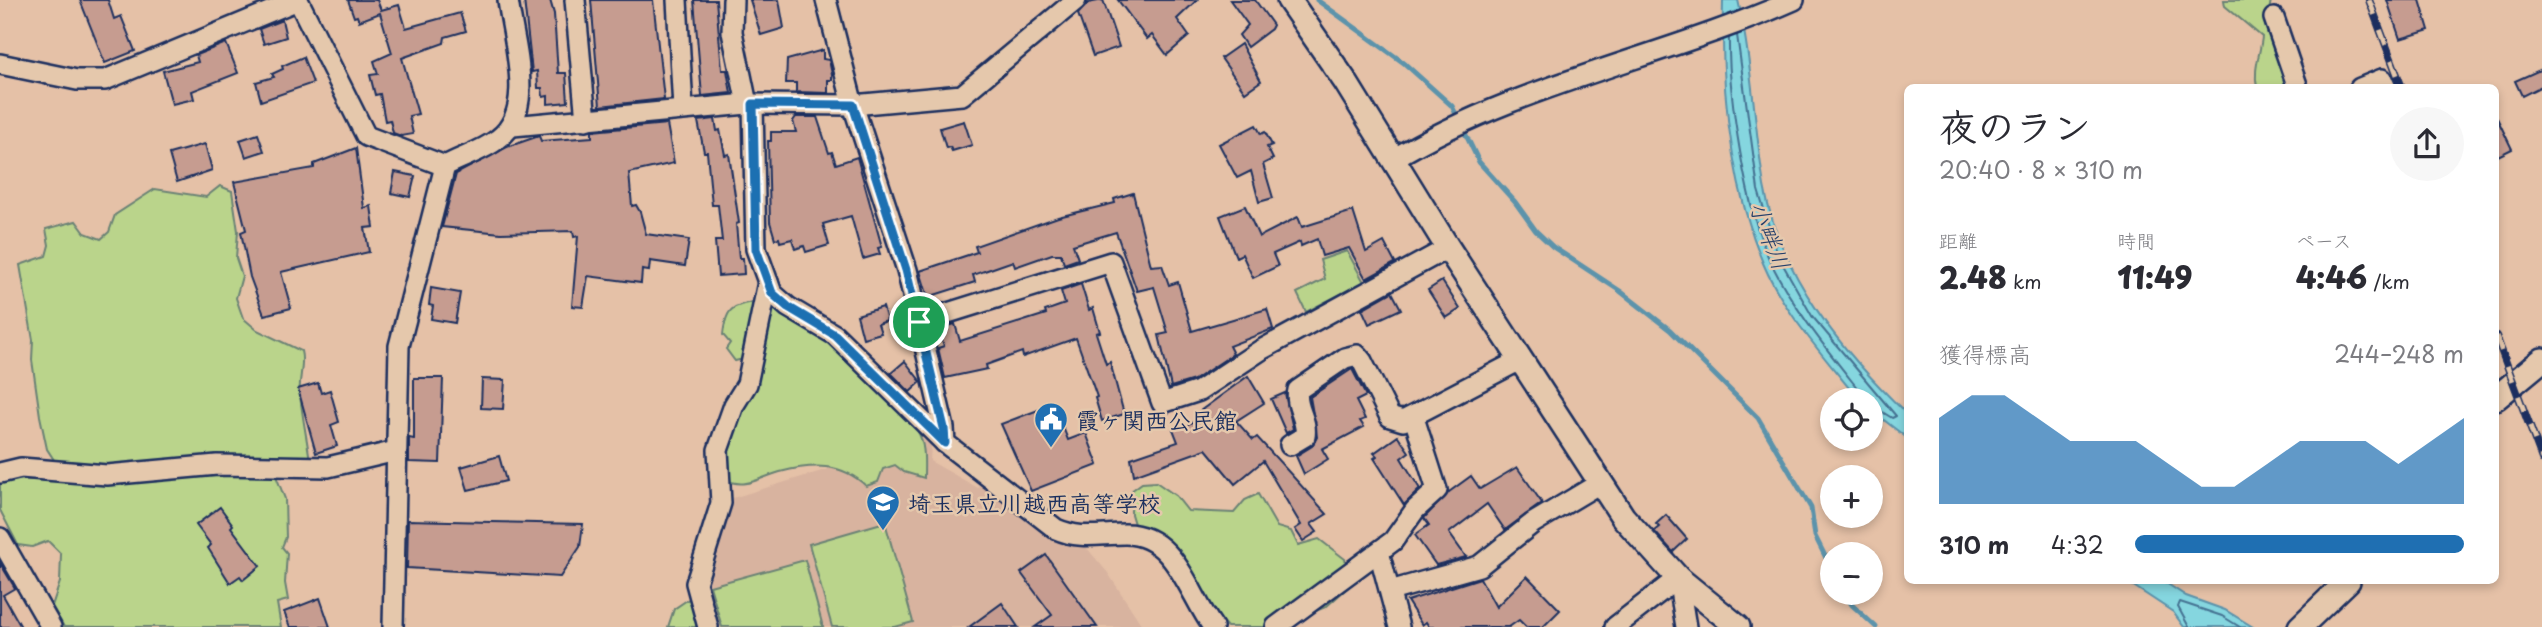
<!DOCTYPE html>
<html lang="ja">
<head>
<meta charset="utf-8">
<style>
	:root { --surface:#fff; --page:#f7f7f7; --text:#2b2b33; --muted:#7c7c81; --accent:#1f6fb2 }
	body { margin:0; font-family:"Playpen Sans","Klee One",sans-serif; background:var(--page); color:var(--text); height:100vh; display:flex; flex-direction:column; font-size:26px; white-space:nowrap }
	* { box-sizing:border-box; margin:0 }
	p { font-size:23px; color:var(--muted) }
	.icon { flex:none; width:38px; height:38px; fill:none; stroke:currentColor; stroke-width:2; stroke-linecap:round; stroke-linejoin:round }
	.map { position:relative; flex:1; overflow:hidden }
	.panel { position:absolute; left:1904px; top:84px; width:595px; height:500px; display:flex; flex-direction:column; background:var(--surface); border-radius:10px; box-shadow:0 4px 10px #0003 }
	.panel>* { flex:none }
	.fabs { position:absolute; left:1820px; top:388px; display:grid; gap:14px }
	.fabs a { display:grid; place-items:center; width:63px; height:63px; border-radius:50%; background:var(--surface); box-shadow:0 4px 10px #0003; font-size:35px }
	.pin { position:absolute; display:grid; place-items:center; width:60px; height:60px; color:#fff; margin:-30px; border:4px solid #fff; border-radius:50%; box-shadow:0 2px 7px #0007 }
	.round { display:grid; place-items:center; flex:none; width:74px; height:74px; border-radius:37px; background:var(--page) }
	.headline { display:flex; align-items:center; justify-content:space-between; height:119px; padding:0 35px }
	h1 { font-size:38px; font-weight:800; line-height:52px }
	.metrics { display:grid; grid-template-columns:repeat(3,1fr); gap:10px; height:119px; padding:7px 35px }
	.metrics div { display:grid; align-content:center }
	.metrics b { font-size:30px; font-weight:800 }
	.metrics small { font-size:19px; font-weight:400 }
	.metrics p { font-size:19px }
	.chart { height:196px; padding:14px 35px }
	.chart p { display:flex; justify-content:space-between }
	.chart svg { width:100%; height:126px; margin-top:7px; fill:var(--accent); opacity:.7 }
	ul { padding:0 35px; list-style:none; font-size:23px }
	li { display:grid; grid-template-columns:112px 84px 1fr; align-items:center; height:52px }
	li i { height:18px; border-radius:9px; background:var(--accent) }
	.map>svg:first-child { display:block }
	.built { fill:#d8b39f }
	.green { fill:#bad48b; stroke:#6a8274; stroke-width:2 }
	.water { fill:#85d6df; stroke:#5b93ab; stroke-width:2 }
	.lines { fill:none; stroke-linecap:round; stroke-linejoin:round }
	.shore { stroke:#457292; stroke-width:2 }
	.stream { stroke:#5b93ab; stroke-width:5 }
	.building { fill:#c69c90; stroke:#1b2f5e; stroke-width:2 }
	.minor-casing { stroke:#1b2f5e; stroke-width:24 }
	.tertiary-casing { stroke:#1b2f5e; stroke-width:28 }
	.minor { stroke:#e5c8ac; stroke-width:19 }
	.tertiary { stroke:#e5c8ac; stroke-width:23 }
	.rail-casing { stroke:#1b2f5e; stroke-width:8 }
	.rail { stroke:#e5c8ac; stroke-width:5; stroke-dasharray:16; stroke-linecap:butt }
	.route-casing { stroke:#fff; stroke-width:14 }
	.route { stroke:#1f6fb2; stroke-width:9 }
	.labels { text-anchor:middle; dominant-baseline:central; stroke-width:5; stroke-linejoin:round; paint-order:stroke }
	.poi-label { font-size:23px; font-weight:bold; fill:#1b2f5e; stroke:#e5c8ac; text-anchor:start }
	.water-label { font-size:24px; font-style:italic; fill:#26406b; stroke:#e5c8ac }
</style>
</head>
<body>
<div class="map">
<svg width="2542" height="627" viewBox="0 0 2542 627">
	<rect width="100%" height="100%" fill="#e5c1a7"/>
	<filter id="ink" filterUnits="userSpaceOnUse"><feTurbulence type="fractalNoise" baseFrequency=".0143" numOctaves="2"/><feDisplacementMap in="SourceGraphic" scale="14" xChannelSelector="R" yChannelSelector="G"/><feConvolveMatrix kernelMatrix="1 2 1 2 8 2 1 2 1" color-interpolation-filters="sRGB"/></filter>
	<g filter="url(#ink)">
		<polygon class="built" points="924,440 931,445 930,461 978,488 981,485 1063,542 1086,547 1108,573 1143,627 712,627 702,589 726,500"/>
		<g class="green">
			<path d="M2224,0h47l-3,17 12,36 6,34h-29c-4,-17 3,-32 5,-50l-37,-31z"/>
			<path d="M220,186l12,5 6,40 -2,27 6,18 -6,22 7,20 14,12 44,21c4,15 -3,27 -1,43 2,22 7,45 10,67l-252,5 -11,-17 -7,-33 -8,-56 1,-20 -13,-75 26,-9 3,-11 -3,-16 30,-8 9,12 16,6 8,-7 6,-17 40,-26 51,8z"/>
			<polygon points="1347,251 1364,282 1306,312 1297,293 1325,279 1320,260"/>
			<path d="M758,301c48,9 108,75 140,110 6,6 15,12 19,19 9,15 7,32 7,48l-20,-6 -9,-7 -12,4 -5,13 -12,4c-25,-24 -54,-22 -86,-14 -22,6 -34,18 -57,7l20,-120 -8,2 -9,-12 4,-6 -7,-8c3,-28 9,-29 35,-34z"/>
			<polygon points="214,472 276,476 285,499 286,537 282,547 287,553 285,583 288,600 277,603 281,627 64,627 52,606 60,582 61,554 48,541 32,547 18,545 0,510 0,483 16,479 116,484"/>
			<path d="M1156,482l20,14 12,15 46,2 11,-13 13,-6 19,33 14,4 7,14 21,-6 26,20 7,25 -26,23 -28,11 -11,9h-60c-7,-8 -15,-16 -22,-25 -26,-36 -22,-62 -71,-78l-3,-10v-23l11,-8z"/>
			<polygon points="885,522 913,622 895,627 832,627 809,544"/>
			<polygon points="805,560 823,627 722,627 710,586"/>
			<polygon points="690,598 698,627 668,627 674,609"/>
		</g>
		<g class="water">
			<path d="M1723,0h15c14,61 16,124 26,186 16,90 79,167 143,228v24l-36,-28v-9l-14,-3c-33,-42 -73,-85 -94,-135 -33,-81 -42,-176 -40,-263z"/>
			<polygon points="2126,581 2163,581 2186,596 2225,610 2253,627 2184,627 2173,612"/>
		</g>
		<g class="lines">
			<g class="shore">
				<polyline points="1737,35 1758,190 1778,256 1812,316 1896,416 1892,418 1871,405"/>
				<path d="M1729,38c-1,57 17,174 42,225 24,48 58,89 91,131l2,7"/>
				<polyline points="2189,627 2178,607 2180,602 2222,616 2240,627"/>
			</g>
			<g class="stream">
				<polyline points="1317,0 1404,63 1452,106 1479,162 1515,202 1536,231 1553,247 1620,291 1670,330 1758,418 1811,508 1815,536 1832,570"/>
				<polyline points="1845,593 1852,605 1876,627"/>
			</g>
		</g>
		<g class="building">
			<polygon points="80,0 108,0 114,19 121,16 135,51 105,63"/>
			<polygon points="348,0 377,0 381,10 399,5 406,28 460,13 466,31 445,37 444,43 402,58 418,114 409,116 413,134 401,136 393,133 390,120 385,121 380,94 375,95 370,75 378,74 374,61 392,53 380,13 359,21 357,16 354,17"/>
			<polygon points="524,0 550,0 554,14 558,73 566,73 568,102 548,104 548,96 543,97 542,88 538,88 537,71 532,72"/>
			<polygon points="591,0 653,0 664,99 600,106"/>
			<polygon points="694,0 716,0 722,70 727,70 731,93 702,96"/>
			<polygon points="750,0 779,0 784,28 761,35"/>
			<polygon points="1103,0 1119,47 1093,56 1078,14 1088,3"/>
			<polygon points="1118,0 1197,0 1177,19 1189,36 1167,55 1152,35 1147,39"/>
			<polygon points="1230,0 1255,0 1273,25 1271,29 1247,47 1239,35 1248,25"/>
			<polygon points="2387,0 2420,0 2429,30 2400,39"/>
			<polygon points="282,20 286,37 264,44 259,29"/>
			<polygon points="226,43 238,73 192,91 194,99 172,104 163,71 198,62 196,55"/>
			<polygon points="1241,44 1261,81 1245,92 1221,58"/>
			<polygon points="823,50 823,59 829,60 832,74 832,80 828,80 828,93 796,92 796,83 786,83 787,60"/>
			<polygon points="303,57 313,83 261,101 256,82 274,77 272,74 283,69 282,66"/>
			<polygon points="2542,69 2542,86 2522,96 2515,81"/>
			<polygon points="2496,116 2512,149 2496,157"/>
			<polygon points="796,117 817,117 829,153 832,152 836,164 857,157 882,247 878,248 880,254 863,259 851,216 823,224 829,245 806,252 804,246 795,249 792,239 780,242 779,238 775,239 770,222 768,141 771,141 771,132 796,132 793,121"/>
			<polygon points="715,119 717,131 720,130 725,155 729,154 739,223 736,224 739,258 743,258 744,274 718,276 715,241 722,241 718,205 712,205 707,152 704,152 698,121"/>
			<polygon points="964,121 972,145 952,151 950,147 946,148 940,128"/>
			<polygon points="667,124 674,163 629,173 632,206 636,205 640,212 646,234 689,240 685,266 650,261 649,271 642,270 641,283 588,276 583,307 572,306 578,236 574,237 573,231 501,233 442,227 456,174 507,147 539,136 541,141 592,137 592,131"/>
			<polygon points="1256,125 1261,134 1265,132 1272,145 1267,147 1273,159 1263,164 1273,198 1259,202 1251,171 1237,178 1219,144"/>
			<polygon points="258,134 264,151 246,157 240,140"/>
			<polygon points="205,144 212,170 177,182 169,154"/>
			<polygon points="356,148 364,208 371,206 374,227 365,228 369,252 281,272 291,308 264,315 250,277 241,232 246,230 234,182 314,168 314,164"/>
			<polygon points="395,172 415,176 410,197 391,193"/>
			<polygon points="1133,193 1151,266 1162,265 1169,285 1178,282 1192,331 1267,309 1273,329 1229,346 1233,354 1194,380 1171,387 1159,335 1168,333 1154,287 1137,291 1116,232 1073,245 1078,259 1064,264 1061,254 1052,254 1015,267 1013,261 973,275 975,282 928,297 920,271 977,252 975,246 1058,217 1115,203 1114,199"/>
			<polygon points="1245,206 1259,237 1298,217 1302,227 1353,211 1366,252 1384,242 1395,263 1366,279 1349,248 1322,256 1317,239 1301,246 1300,242 1273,254 1278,266 1253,278 1242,254 1236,257 1220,216"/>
			<polygon points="1442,281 1460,309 1446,318 1428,290"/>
			<polygon points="1081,284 1089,310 1093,308 1100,332 1096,333 1106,364 1110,362 1124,414 1102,421 1095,398 1097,397 1076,338 1023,357 1022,352 986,365 987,369 945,378 938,348 944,346 938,329 955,324 960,341 1046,314 1045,311 1065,304 1061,291"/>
			<polygon points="431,288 460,293 455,323 431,319 433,306 429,305"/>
			<polygon points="1392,292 1401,309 1369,324 1362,309"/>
			<polygon points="883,307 887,321 878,324 881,333 863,338 857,315"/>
			<polygon points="905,361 921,382 910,392 891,373"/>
			<polygon points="1352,369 1366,396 1356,401 1365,419 1360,421 1364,427 1322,449 1328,459 1304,474 1296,456 1312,446 1317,437 1310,397"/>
			<polygon points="1248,376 1264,403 1236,421 1253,440 1257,437 1327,514 1311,524 1317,532 1303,541 1295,529 1301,525 1263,461 1235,484 1206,449 1134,475 1131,458 1178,442 1173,429 1205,418 1200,411"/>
			<polygon points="414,378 443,378 440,463 409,462 409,438 414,439"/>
			<polygon points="482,379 505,380 503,409 481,408"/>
			<polygon points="318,383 321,393 330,390 339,422 331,425 337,446 316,453 298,389"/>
			<polygon points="1285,393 1293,429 1286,433 1271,399"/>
			<polygon points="1054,404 1068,440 1086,433 1098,465 1031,491 1001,424"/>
			<polygon points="1398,436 1409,452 1401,458 1420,489 1404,505 1374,458 1377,456 1374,453"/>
			<polygon points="499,456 506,481 468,490 461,467"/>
			<polygon points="1517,467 1542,503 1505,530 1487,504 1449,533 1466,557 1436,565 1415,535 1429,525 1424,518 1449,492 1471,476 1480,489"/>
			<polygon points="220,507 233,525 231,527 260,566 243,580 240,576 230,583 208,548 211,545 196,525"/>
			<polygon points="1666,515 1687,539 1673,552 1654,531 1659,527 1656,524"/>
			<polygon points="408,520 491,522 583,524 580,547 560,577 407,568"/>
			<polygon points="1046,555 1097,627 1035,627 1052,615 1021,573"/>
			<polygon points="0,563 15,588 3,595 21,627 0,627"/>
			<polygon points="1527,576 1560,610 1543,627 1526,627 1519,620 1509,627 1429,627 1426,622 1422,625 1407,601 1480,578 1496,607"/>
			<polygon points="320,598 330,627 290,627 284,612"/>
			<polygon points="1002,603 1018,627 969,627"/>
		</g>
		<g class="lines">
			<g class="minor-casing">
				<g id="minor">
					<polyline points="298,0 366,136 445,166"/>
					<polyline points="575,0 586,120"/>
					<polyline points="677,0 683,109"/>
					<polyline points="733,0 732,32 747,104"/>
					<path d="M826,0l27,105 54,165 37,158 1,15 111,86c25,11 43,5 69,5 50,0 63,59 88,93"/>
					<polyline points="2274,18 2298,88"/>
					<polyline points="0,64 77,80 105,80 298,0"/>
					<polyline points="2360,88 2382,79 2386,88"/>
					<polyline points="753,104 756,249 772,293 788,307 835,335 945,443"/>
					<polyline points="513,126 747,104 853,105 962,95 1076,0"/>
					<path d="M1393,159c124,-75 270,-101 401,-159"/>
					<polyline points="919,322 1111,262 1162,403 1199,391 1261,350 1448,248"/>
					<path d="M1290,445l15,-9c3,-17 -11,-29 -7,-46l47,-32 12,-3 5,6 28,56 13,4 119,-62"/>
					<polyline points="0,473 21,468 107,475 217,465 328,467 396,451"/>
					<polyline points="0,538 51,627"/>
					<polyline points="1379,552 1399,627"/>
					<polyline points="1678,578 1686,627"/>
					<polyline points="1390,591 1479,566 1533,523 1600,483"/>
					<path d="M393,627l6,-281 46,-180c16,-9 38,-15 53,-27 39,-29 15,-97 10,-139"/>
					<polyline points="708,627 696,583 721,503 718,450 734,405 747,384 768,282"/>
					<polyline points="1276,627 1393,541 1415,510 1437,490 1414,418"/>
					<polyline points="1615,627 1678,578"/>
				</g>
			</g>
			<g class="tertiary-casing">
				<g id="tertiary">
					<polyline points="1289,0 1345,81 1448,248 1623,517 1678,578 1738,627"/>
					<polyline points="2496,398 2542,360"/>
					<polyline points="2300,627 2348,581"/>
				</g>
			</g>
			<use href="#minor" class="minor"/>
			<use href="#tertiary" class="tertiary"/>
			<g class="rail-casing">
				<g id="rail">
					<polyline points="2369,0 2402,88"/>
					<polyline points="2496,336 2542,459"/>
				</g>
			</g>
			<use href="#rail" class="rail"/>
		</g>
	</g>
	<g class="lines" filter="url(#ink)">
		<g class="route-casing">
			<polygon id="route" points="753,104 853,105 906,270 944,428 945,443 835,335 788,307 772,293 756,249"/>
		</g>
		<use href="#route" class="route"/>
	</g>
	<defs>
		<g id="civic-pin" transform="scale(1.75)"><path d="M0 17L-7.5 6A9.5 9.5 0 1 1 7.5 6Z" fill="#1f6fb2" stroke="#e5c8ac"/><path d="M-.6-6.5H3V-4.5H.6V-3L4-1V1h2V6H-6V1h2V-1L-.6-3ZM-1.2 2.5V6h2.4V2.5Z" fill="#fff"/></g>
		<g id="school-pin" transform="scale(1.75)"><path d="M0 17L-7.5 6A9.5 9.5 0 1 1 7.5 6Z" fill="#1f6fb2" stroke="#e5c8ac"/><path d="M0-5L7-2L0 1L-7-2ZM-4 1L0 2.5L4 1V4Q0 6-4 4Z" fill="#fff"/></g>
	</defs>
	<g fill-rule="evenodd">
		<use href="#civic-pin" x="1051" y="419"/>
		<use href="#school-pin" x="883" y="502"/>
	</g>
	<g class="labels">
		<g class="poi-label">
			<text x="1076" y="419">霞ヶ関西公民館</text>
			<text x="908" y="502">埼玉県立川越西高等学校</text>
		</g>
		<g class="water-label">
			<text transform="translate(1771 235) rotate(69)">小畔川</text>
		</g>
	</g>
</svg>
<div class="fabs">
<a><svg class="icon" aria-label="locate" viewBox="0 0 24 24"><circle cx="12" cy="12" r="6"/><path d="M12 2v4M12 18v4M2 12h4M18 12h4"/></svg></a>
<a>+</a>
<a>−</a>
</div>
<div class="pin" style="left:919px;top:322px;background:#1e9e55"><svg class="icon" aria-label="arrive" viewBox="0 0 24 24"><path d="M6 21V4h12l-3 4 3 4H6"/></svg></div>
<section class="panel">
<div class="headline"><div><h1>夜のラン</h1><p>20:40 · 8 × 310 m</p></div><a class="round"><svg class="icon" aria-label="share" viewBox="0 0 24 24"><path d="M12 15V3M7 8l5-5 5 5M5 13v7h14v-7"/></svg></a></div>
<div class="metrics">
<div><p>距離</p><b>2.48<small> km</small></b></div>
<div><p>時間</p><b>11:49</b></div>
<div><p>ペース</p><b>4:46<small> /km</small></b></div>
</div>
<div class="chart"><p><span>獲得標高</span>244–248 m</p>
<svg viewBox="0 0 160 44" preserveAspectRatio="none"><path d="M0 44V14L10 6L20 6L30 14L40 22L50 22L60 22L70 30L80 38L90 38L100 30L110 22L120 22L130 22L140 30L150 22L160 14V44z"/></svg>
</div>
<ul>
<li><b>310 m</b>4:32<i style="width:100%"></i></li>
</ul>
</section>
</div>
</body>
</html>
